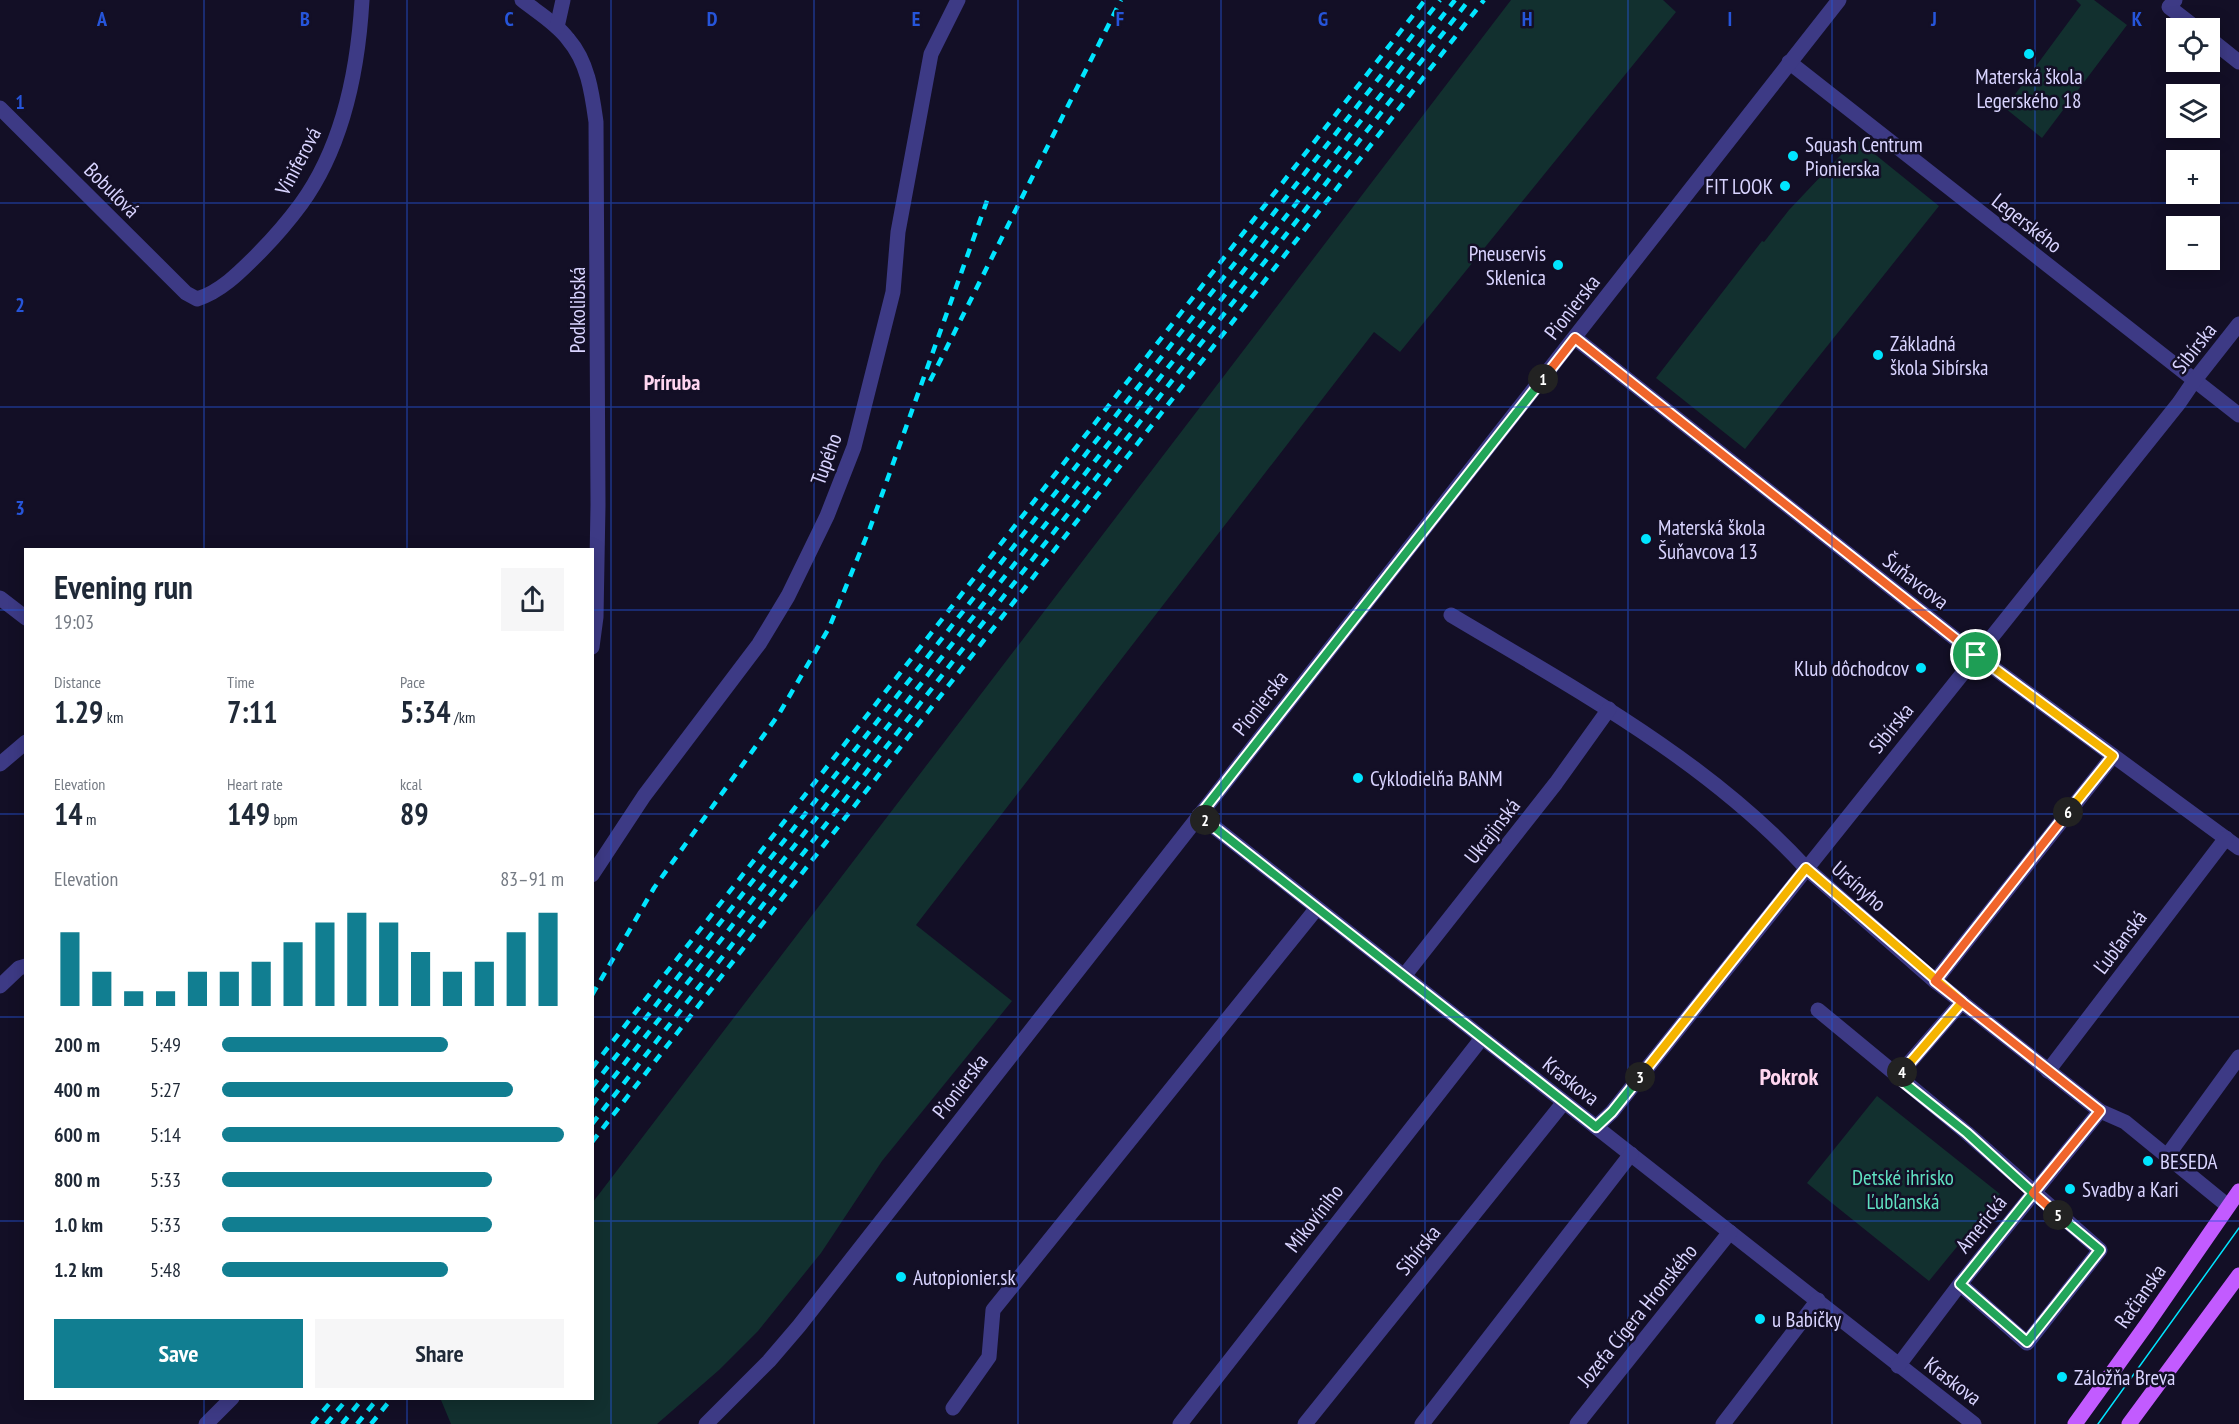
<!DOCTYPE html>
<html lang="en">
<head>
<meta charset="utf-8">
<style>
	:root { --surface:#fff; --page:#f6f6f7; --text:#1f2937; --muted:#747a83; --accent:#117e91 }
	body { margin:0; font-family:"PT Sans Narrow",sans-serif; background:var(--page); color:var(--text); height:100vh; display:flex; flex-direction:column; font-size:22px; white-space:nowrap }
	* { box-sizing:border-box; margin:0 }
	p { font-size:20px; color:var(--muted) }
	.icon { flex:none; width:33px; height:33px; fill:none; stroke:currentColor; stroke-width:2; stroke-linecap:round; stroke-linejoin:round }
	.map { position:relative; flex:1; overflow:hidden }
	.sheet { position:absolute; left:24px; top:548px; width:570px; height:852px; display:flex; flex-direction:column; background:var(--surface); border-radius:0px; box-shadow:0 3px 15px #0003 }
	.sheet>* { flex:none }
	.tools { position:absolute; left:2166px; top:18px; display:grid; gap:12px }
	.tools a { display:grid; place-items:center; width:54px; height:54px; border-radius:0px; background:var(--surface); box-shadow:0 3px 15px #0003; font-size:30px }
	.pin { position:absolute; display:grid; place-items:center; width:51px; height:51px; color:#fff; margin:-26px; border:3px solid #fff; border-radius:50%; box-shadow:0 2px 6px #0007 }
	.km { position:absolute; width:30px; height:30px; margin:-15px; border-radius:50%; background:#222; color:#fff; font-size:16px; line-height:30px; text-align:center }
	.round { display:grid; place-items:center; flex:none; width:63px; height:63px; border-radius:0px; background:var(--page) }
	.overview { display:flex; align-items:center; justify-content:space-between; height:102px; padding:0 30px }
	h1 { font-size:33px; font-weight:600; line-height:45px }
	.stats { display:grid; grid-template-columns:repeat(3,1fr); gap:9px; height:102px; padding:6px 30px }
	.stats div { display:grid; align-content:center }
	.stats b { font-size:30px; font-weight:600 }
	.stats small { font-size:16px; font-weight:400 }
	.stats p { font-size:16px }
	.chart { height:168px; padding:12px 30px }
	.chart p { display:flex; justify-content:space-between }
	.chart svg { width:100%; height:108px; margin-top:6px; stroke:var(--accent); stroke-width:6 }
	.button { display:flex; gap:12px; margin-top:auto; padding:12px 30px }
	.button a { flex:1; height:69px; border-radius:0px; background:var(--accent); color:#fff; font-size:24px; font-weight:600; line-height:69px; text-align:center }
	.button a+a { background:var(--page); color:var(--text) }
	ul { padding:0 30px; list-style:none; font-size:20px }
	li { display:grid; grid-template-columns:96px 72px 1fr; align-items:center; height:45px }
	li i { height:15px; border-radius:8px; background:var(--accent) }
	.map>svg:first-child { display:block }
	.green { fill:#12302f }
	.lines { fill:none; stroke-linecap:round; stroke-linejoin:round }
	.minor { stroke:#3d3a85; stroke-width:15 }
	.major { stroke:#c25bff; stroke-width:15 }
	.tram { stroke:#00e5ff; stroke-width:1.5 }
	.rail { stroke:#00e5ff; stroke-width:4.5; stroke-dasharray:9 8; stroke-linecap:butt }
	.split-1-casing { stroke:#fff; stroke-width:12 }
	.split-2-casing { stroke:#fff; stroke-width:12 }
	.split-3-casing { stroke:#fff; stroke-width:12 }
	.split-4-casing { stroke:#fff; stroke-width:12 }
	.split-5-casing { stroke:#fff; stroke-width:12 }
	.split-6-casing { stroke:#fff; stroke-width:12 }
	.split-7-casing { stroke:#fff; stroke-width:12 }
	.split-1 { stroke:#f0652b; stroke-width:8 }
	.split-2 { stroke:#22a559; stroke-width:8 }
	.split-3 { stroke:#22a559; stroke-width:8 }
	.split-4 { stroke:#f5b400; stroke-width:8 }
	.split-5 { stroke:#22a559; stroke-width:8 }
	.split-6 { stroke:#f0652b; stroke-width:8 }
	.split-7 { stroke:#f5b400; stroke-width:8 }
	.grid { fill:none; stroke:#2655da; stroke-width:1.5; stroke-opacity:0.55 }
	.poi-dot { fill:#00e5ff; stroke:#130f26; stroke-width:2 }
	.labels { text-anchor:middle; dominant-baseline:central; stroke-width:5; stroke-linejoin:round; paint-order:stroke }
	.poi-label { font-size:21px; fill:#d9d4ff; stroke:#130f26; text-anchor:start }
	.street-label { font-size:21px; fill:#d9d4ff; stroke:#130f26 }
	.park-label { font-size:21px; fill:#5fe0c0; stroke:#130f26 }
	.neighbourhood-label { font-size:22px; font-weight:bold; fill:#ffd6f0; stroke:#130f26 }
	.quarter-label { font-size:24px; font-weight:bold; fill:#ffd6f0; stroke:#130f26 }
	.grid-label { font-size:20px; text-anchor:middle; font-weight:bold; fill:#2655da; stroke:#130f26; stroke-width:5; stroke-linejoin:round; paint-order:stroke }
</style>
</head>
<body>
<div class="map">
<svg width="2239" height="1424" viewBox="0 0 2239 1424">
	<rect width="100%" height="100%" fill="#130f26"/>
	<g class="green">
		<polygon points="1511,0 1663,0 1676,12 1400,352 1374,332 916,925 1012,1001 882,1161 821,1253 758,1331 719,1370 657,1424 451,1424 441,1400 443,1398 592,1398 593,1202"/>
		<polygon points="2076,0 2094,0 2127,25 2042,138 2005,108 2081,5"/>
		<polygon points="1856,139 1939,206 1745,449 1656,378 1762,241 1764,242 1789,210"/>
		<polygon points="1877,1096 2000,1194 1929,1281 1807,1183"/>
	</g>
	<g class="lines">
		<g class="minor">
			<path d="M522,0c15,12 34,23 46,39 20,23 24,54 28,83l2,383 -2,112 -4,30"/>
			<polyline points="2175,0 2169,7 2196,28"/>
			<polyline points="557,27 563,0"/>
			<polyline points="2210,39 2239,62"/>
			<polyline points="1789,62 2239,415"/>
			<path d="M0,108l186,185 11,6c23,-7 42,-26 59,-43 16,-16 31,-33 45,-52 42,-58 57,-134 61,-204"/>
			<polyline points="1575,338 1976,655 2239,848"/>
			<polyline points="0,598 26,618"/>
			<path d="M1451,615c124,74 256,145 355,253l129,113 165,130 25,11 103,84"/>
			<polyline points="0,764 26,742"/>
			<polyline points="1199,815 1974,1424"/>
			<polyline points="592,875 644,796 759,644 788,596 827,516 854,447 893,292 898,232 931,54 958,0"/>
			<polyline points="1404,976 1556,783 1609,709"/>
			<polyline points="1935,981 2113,756"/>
			<polyline points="0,986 19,968 26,966"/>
			<polyline points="1818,1010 1967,1133 2100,1250 2027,1343 1960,1284"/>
			<polyline points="2048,1071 2226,838"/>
			<polyline points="1897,1077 1962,1002"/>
			<polyline points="1596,1127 1612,1112 2179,403 2194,381 2239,324"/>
			<polyline points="2167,1156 2239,1057"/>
			<polyline points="1898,1366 1960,1284 2100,1111"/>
			<polyline points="953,1408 989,1357 993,1310 1317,908"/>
			<polyline points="206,1424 232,1398"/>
			<polyline points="706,1424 769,1361 799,1326 1839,0"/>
			<polyline points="1180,1424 1482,1038"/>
			<polyline points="1305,1424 1564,1102"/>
			<polyline points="1422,1424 1631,1154"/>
			<polyline points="1577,1424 1730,1232"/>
			<polyline points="1723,1424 1818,1300"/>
		</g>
		<g class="major">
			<polyline points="2075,1424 2147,1324 2239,1191"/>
			<polyline points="2129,1424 2239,1275"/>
		</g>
		<polyline class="tram" points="2098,1424 2239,1228"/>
		<g class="rail">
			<polyline points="930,381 1121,0"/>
			<polyline points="592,995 654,888 779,714 829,628 870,528 988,198"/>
			<polyline points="592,1068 1425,0"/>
			<polyline points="592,1087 1440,0"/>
			<polyline points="592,1105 1455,0"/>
			<polyline points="592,1124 1469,0"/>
			<polyline points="592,1142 1484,0"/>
			<polyline points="312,1424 334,1398"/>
			<polyline points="326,1424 348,1398"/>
			<polyline points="342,1424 363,1398"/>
			<polyline points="357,1424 378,1398"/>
			<polyline points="371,1424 392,1398"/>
		</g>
	</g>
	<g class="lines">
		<g class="split-1-casing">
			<polyline id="split-1" points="1543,379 1575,338 1976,655"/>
		</g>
		<g class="split-2-casing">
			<polyline id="split-2" points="1205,820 1199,816 1543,379"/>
		</g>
		<g class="split-3-casing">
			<polyline id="split-3" points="1205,820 1596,1127 1612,1112 1640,1077"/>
		</g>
		<g class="split-4-casing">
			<polyline id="split-4" points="1640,1077 1806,868 1962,1002 1902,1072"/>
		</g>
		<g class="split-5-casing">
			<polyline id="split-5" points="1902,1072 1897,1077 1967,1133 2033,1193 1960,1284 2027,1342 2100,1250 2058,1215"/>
		</g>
		<g class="split-6-casing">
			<polyline id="split-6" points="2058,1215 2033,1193 2100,1111 1935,981 2068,812"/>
		</g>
		<g class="split-7-casing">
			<polyline id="split-7" points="1976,655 2113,756 2068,812"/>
		</g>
		<use href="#split-1" class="split-1"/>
		<use href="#split-2" class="split-2"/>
		<use href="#split-3" class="split-3"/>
		<use href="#split-4" class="split-4"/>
		<use href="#split-5" class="split-5"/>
		<use href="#split-6" class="split-6"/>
		<use href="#split-7" class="split-7"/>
	</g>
	<path class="grid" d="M204,0v549M407,0v549M611,0v1424M814,0v1424M1018,0v1424M1221,0v1424M1425,0v1424M1628,0v1424M1832,0v1424M2035,0v1424M0,203h2239M0,407h2239M0,610h26M592,610h1647M0,814h26M592,814h1647M0,1017h26M592,1017h1647M0,1221h26M592,1221h1647M204,1398v26M407,1398v26"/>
	<g class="poi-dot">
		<circle cx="2029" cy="54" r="6"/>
		<circle cx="1793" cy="156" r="6"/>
		<circle cx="1785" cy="186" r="6"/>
		<circle cx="1558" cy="265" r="6"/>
		<circle cx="1878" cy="355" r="6"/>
		<circle cx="1646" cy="539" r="6"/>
		<circle cx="1921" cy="668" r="6"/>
		<circle cx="1358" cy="778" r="6"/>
		<circle cx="2148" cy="1161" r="6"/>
		<circle cx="2070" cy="1189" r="6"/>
		<circle cx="901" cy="1277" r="6"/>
		<circle cx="1760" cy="1319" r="6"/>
		<circle cx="2062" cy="1377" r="6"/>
	</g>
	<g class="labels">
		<g class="poi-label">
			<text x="2029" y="76" text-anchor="middle">Materská škola<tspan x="2029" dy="24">Legerského 18</tspan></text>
			<text x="1805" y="144">Squash Centrum<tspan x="1805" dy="24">Pionierska</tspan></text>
			<text x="1773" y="186" text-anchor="end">FIT LOOK</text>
			<text x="1546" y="253" text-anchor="end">Pneuservis<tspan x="1546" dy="24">Sklenica</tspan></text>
			<text x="1890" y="343">Základná<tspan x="1890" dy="24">škola Sibírska</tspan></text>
			<text x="1658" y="527">Materská škola<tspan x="1658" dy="24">Šuňavcova 13</tspan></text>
			<text x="1909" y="668" text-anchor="end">Klub dôchodcov</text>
			<text x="1370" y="778">Cyklodielňa BANM</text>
			<text x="2160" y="1161">BESEDA</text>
			<text x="2082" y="1189">Svadby a Kari</text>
			<text x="913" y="1277">Autopionier.sk</text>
			<text x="1772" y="1319">u Babičky</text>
			<text x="2074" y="1377">Záložňa Breva</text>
		</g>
		<g class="street-label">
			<text transform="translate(298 161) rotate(-62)">Viniferová</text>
			<text transform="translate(112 190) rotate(45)">Bobuľová</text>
			<text transform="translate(2027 223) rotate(38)">Legerského</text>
			<text transform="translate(1572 307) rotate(-52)">Pionierska</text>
			<text transform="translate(577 310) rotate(-90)">Podkolibská</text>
			<text transform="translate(2194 348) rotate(-52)">Sibírska</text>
			<text transform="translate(826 459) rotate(-70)">Tupého</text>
			<text transform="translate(1916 581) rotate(38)">Šuňavcova</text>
			<text transform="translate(1260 703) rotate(-52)">Pionierska</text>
			<text transform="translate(1891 728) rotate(-51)">Sibírska</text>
			<text transform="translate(1492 831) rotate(-52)">Ukrajinská</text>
			<text transform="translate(1859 886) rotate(41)">Ursínyho</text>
			<text transform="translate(2120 942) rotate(-53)">Ľubľanská</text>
			<text transform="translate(1571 1081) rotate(38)">Kraskova</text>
			<text transform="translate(960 1086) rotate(-52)">Pionierska</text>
			<text transform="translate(1314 1218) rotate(-52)">Mikovíniho</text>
			<text transform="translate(1981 1224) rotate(-51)">Americká</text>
			<text transform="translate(1418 1250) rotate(-51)">Sibírska</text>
			<text transform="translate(2140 1296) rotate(-55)">Račianska</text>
			<text transform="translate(1637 1315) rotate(-51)">Jozefa Cígera Hronského</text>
			<text transform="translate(1953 1381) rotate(37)">Kraskova</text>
		</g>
		<g class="park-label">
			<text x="1903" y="1177">Detské ihrisko<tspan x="1903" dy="24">Ľubľanská</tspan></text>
		</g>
		<g class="neighbourhood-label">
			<text x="672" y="382">Príruba</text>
		</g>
		<g class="quarter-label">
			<text x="1789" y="1076">Pokrok</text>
		</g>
	</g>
	<g class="grid-label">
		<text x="102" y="26">A</text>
		<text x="305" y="26">B</text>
		<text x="509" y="26">C</text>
		<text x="712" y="26">D</text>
		<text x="916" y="26">E</text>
		<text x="1120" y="26">F</text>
		<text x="1323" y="26">G</text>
		<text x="1527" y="26">H</text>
		<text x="1730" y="26">I</text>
		<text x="1934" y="26">J</text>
		<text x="2137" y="26">K</text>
		<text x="20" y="109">1</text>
		<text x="20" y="312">2</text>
		<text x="20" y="515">3</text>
	</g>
</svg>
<div class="tools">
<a><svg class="icon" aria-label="locate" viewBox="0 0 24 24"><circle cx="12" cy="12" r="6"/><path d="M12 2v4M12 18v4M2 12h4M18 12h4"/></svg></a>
<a><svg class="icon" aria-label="layers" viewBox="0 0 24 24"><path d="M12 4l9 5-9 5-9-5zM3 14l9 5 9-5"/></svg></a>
<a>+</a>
<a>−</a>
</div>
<div class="pin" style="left:1976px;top:655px;background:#1e9e55"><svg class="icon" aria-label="arrive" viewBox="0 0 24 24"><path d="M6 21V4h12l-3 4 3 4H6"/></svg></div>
<b class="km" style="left:1543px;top:379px">1</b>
<b class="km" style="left:1205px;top:820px">2</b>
<b class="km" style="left:1640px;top:1077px">3</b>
<b class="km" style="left:1902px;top:1072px">4</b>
<b class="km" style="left:2058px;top:1215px">5</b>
<b class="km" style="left:2068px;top:812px">6</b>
<section class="sheet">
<div class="overview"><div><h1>Evening run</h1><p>19:03</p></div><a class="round"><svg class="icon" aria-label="share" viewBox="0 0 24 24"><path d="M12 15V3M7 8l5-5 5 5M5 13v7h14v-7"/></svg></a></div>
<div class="stats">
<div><p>Distance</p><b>1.29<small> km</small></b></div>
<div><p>Time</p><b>7:11</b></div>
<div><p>Pace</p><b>5:34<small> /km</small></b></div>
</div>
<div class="stats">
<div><p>Elevation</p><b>14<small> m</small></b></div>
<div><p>Heart rate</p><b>149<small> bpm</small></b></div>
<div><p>kcal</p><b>89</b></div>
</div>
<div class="chart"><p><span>Elevation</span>83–91 m</p>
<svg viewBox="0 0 160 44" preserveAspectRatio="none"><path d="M5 44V14M15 44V30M25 44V38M35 44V38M45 44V30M55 44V30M65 44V26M75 44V18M85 44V10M95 44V6M105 44V10M115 44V22M125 44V30M135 44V26M145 44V14M155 44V6"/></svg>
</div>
<ul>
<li><b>200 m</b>5:49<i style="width:66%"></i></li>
<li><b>400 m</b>5:27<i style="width:85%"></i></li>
<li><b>600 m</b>5:14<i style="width:100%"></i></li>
<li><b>800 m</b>5:33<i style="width:79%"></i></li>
<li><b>1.0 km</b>5:33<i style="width:79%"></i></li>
<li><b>1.2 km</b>5:48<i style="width:66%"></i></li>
</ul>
<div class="button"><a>Save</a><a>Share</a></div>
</section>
</div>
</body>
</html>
